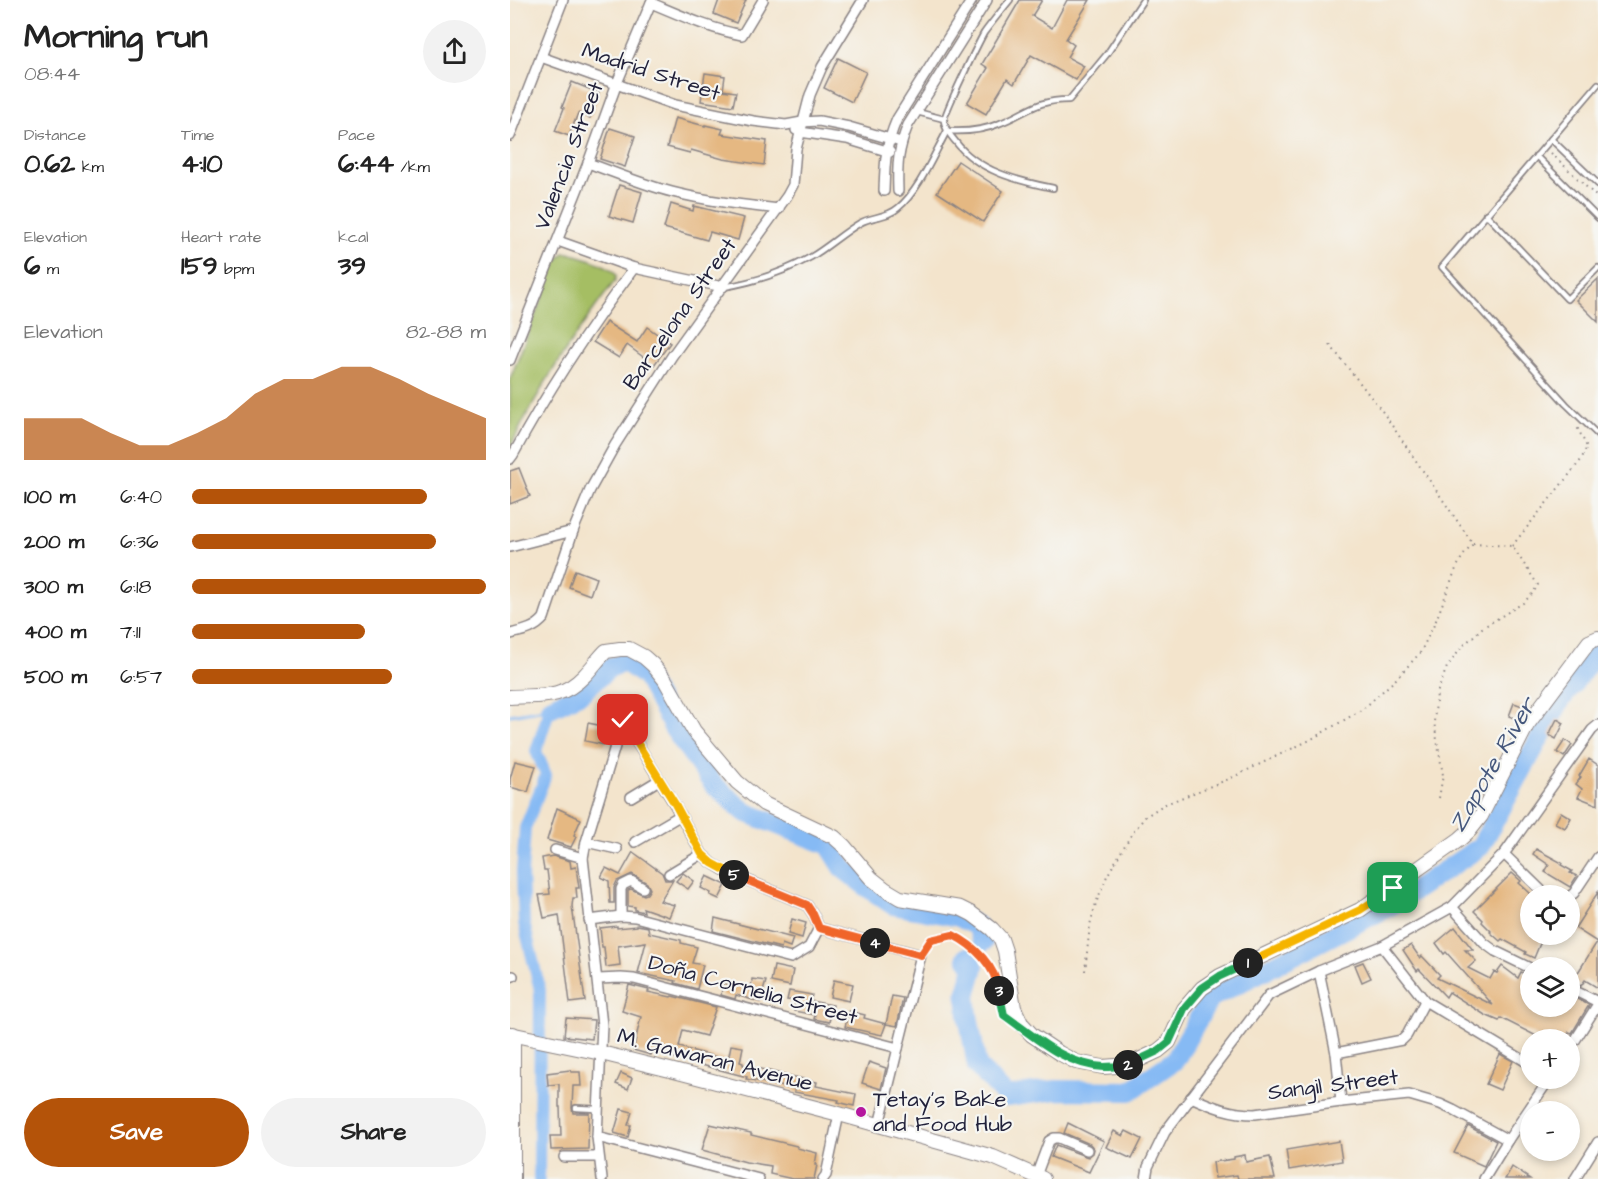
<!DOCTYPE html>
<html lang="en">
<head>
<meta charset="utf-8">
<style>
	:root { --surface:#fff; --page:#f2f2f2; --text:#222; --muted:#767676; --accent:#b45309 }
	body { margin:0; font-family:"Architects Daughter",sans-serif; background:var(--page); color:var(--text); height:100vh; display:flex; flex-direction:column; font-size:22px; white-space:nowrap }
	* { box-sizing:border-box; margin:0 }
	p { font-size:20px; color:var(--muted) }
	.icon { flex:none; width:33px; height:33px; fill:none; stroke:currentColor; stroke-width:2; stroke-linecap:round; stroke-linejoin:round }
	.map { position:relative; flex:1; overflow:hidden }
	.panel { display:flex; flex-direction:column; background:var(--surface); width:510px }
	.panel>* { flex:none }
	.tools { position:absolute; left:1010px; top:885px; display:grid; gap:12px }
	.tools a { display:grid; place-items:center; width:60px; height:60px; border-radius:50%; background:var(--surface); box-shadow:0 3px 9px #0003; font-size:30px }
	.pin { position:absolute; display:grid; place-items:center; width:51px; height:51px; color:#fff; margin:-26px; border-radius:12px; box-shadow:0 3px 9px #0006 }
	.km { position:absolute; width:30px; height:30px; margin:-15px; border-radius:50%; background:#222; color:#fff; font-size:16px; line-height:30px; text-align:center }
	.round { display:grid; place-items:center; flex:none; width:63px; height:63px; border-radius:32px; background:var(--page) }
	.overview { display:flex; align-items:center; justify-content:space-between; height:102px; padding:0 24px }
	h1 { font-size:33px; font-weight:700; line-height:45px }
	.metrics { display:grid; grid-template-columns:repeat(3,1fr); gap:9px; height:102px; padding:6px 24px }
	.metrics div { display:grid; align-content:center }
	.metrics b { font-size:26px; font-weight:700 }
	.metrics small { font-size:16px; font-weight:400 }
	.metrics p { font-size:16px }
	.chart { height:168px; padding:12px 24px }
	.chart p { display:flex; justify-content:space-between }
	.chart svg { width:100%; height:108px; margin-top:6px; fill:var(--accent); opacity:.7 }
	.action { display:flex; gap:12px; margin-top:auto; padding:12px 24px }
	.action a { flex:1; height:69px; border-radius:36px; background:var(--accent); color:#fff; font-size:24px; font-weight:700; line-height:69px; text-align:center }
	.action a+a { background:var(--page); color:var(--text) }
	ul { padding:0 24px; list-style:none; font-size:20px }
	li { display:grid; grid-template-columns:96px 72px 1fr; align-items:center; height:45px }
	li i { height:15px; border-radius:8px; background:var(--accent) }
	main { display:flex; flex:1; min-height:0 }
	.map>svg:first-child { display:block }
	.green { fill:#a5be64; stroke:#647050; stroke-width:1.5 }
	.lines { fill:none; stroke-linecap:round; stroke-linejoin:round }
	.stream { stroke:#86baf4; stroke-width:3 }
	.canal { stroke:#86baf4; stroke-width:12 }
	.river { stroke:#86baf4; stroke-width:20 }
	.building { fill:#e5b882 }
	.lane-casing { stroke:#8a8384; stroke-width:8 }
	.street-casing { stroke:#8a8384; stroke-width:12 }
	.secondary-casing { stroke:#8a8384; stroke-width:16 }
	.path { stroke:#8a8384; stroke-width:2; stroke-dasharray:1.5 4.5; stroke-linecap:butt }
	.lane { stroke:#fff; stroke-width:4.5 }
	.street { stroke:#fff; stroke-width:9 }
	.secondary { stroke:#fff; stroke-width:14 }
	.split-1-casing { stroke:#fff; stroke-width:12 }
	.split-2-casing { stroke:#fff; stroke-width:12 }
	.split-3-casing { stroke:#fff; stroke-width:12 }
	.split-4-casing { stroke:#fff; stroke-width:12 }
	.split-5-casing { stroke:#fff; stroke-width:12 }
	.split-6-casing { stroke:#fff; stroke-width:12 }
	.split-1 { stroke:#f5b400; stroke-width:8 }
	.split-2 { stroke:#22a559; stroke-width:8 }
	.split-3 { stroke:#22a559; stroke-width:8 }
	.split-4 { stroke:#f0652b; stroke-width:8 }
	.split-5 { stroke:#f0652b; stroke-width:8 }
	.split-6 { stroke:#f5b400; stroke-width:8 }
	.poi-dot { fill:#b5179e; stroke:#f6f6f2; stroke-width:2 }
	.labels { text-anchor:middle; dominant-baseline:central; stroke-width:4.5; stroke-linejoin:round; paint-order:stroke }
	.street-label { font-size:22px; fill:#22223b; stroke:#f6f6f2 }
	.poi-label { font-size:22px; fill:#22223b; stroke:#f6f6f2; text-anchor:start }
	.water-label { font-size:24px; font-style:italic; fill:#45577c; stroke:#f6f6f2 }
</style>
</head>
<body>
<main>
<section class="panel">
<div class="overview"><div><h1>Morning run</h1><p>08:44</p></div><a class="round"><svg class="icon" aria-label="share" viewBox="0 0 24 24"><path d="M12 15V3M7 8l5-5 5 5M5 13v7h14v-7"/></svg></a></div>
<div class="metrics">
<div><p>Distance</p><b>0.62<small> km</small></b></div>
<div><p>Time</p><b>4:10</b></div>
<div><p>Pace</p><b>6:44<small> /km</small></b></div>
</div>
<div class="metrics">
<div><p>Elevation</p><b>6<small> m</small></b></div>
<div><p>Heart rate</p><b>159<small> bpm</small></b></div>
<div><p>kcal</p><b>39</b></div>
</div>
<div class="chart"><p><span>Elevation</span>82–88 m</p>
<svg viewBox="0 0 160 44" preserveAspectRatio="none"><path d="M0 44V27L10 27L20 27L30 33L40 38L50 38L60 33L70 27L80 17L90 11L100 11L110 6L120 6L130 11L140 17L150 22L160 27V44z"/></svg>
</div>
<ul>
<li><b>100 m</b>6:40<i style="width:80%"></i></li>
<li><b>200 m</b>6:36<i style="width:83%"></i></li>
<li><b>300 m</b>6:18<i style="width:100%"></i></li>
<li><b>400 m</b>7:11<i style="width:59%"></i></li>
<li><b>500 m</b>6:57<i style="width:68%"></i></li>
</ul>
<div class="action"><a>Save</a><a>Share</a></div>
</section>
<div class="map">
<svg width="1088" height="1179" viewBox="0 0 1088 1179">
	<rect width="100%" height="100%" fill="#f6f6f2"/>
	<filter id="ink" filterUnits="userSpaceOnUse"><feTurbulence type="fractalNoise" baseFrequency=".0167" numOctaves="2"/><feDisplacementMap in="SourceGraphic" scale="12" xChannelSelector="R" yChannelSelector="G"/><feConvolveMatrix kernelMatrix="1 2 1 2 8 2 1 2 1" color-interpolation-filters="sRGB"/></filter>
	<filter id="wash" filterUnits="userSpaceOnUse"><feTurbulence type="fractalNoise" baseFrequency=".008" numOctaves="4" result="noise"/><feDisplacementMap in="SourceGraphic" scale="24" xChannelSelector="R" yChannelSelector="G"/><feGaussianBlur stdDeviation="1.35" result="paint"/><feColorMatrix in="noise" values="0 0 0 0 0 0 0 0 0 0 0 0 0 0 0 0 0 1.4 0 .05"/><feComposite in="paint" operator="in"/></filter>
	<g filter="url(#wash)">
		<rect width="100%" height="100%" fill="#f3e4cc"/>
		<path class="green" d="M54,253h5c10,3 45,12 47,23 0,2 -1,4 -1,5 -33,43 -64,89 -90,137 -5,9 -9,19 -15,29v-68l47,-119z"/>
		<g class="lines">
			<polyline class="stream" points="0,715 40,708"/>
			<polyline class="canal" points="29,1179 30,990 14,923 12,873 15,828 36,775 26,751 40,708"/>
			<g class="river">
				<polyline points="40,708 71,693 99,668 115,662 135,676 164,729 203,784 235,812 319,845 334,869 357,887 383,905 449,917 467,926 473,942"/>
				<polyline points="464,955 457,957 464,967 456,995 458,1015 467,1066 497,1097 546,1090 620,1091 665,1060 700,998 884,904 970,847 1050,701 1088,651"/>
			</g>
		</g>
		<g id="blocks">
			<g class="building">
				<polygon points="209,0 236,0 226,23 204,14"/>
				<polygon points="510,0 532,0 522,16 542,28 557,0 580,0 556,39 564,45 557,57 574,66 566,80 521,55 504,84 497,79 476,114 457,103 478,68 472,64"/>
				<polygon points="328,58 356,72 342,102 314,88"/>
				<polygon points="195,73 215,76 213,90 226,92 223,106 191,101"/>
				<polygon points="62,82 89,93 80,118 68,113 59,136 45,131 54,108 52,107"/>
				<polygon points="165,118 195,126 195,125 213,129 211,134 257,141 254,165 213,159 181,150 180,153 157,147"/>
				<polygon points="100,128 125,136 115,167 90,159"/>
				<polygon points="448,161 493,191 473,222 427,192"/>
				<polygon points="109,185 132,192 123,223 99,216"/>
				<polygon points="161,204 183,211 184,206 234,218 228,240 200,232 197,240 154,228"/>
				<polygon points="1088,279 1088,322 1066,300"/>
				<polygon points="96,322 127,342 137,327 160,343 144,365 117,345 109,358 83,342"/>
				<polygon points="9,468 20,496 0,504 0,471"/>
				<polygon points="65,570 86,578 80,595 59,587"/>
				<polygon points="1004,703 1018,708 1009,720 999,716"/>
				<polygon points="1047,719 1054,723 1046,739 1039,735"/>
				<polygon points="78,723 98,727 95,745 75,741"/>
				<polygon points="1055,740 1062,745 1054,757 1047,752"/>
				<polygon points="1079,759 1088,765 1088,805 1068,797 1072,789 1066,784 1071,777 1069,776"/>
				<polygon points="5,761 26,766 18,792 0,787 0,779"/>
				<polygon points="47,808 71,819 64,835 66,837 61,847 37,840"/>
				<polygon points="1051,812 1061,818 1055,828 1045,823"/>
				<polygon points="1026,849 1052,863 1051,865 1062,871 1060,873 1067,876 1060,887 1035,872 1039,865 1023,854"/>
				<polygon points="123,852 152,873 155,880 163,880 150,901 164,905 159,917 133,908 134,912 125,910 125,907 118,906 118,890 121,889 134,895 137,894 140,889 137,883 122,874 107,881 104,888 104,903 100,903 99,881 91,877 96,868 110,875"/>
				<polygon points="43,856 60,861 61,868 66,867 69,888 66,888 67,898 63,898 62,906 75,1001 60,1003 49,915 34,918 29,895 40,894 37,870 34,870 32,858"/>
				<polygon points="173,873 184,881 178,889 166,881"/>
				<polygon points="1002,873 1011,881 1009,883 1020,893 1020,934 1034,934 1024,958 1015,954 1016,952 992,939 990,941 980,932 981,931 972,922 973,920 964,911"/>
				<polygon points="197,876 216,885 209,899 200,895 201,893 191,888"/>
				<polygon points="1088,892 1088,988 1075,980 1071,986 1062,982 1087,942 1065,928"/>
				<polygon points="205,918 283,938 280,947 272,944 271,948 203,931"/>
				<polygon points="282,919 296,923 292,938 278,934"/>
				<polygon points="127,925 138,927 139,933 171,940 171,943 187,947 182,963 193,965 187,989 165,983 166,981 128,973 136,942 108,946 110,965 96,967 94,947 92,947 90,928 107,926 107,928 127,926"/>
				<polygon points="945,927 963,950 955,950 966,961 958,968 980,979 984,972 987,973 992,966 1008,978 1011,972 1020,976 1020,1006 1059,1006 1059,995 1079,1005 1062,1033 1059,1032 1055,1040 1034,1040 991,1018 989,1021 975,1015 939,992 936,997 909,969 907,971 893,950 901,945 910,958 912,956 930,975 927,978 983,1005 936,952 934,954 926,943"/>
				<polygon points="853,962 861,978 852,982 845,965"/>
				<polygon points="264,966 283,970 280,986 261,982"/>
				<polygon points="242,979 256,981 250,1002 226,995 225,999 211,995 213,983 241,988"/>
				<polygon points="324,980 343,984 339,1001 320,997"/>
				<polygon points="119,985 139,990 138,992 161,997 162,996 206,1007 196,1036 173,1030 169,1047 218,1060 221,1045 233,1047 230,1062 233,1063 233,1065 307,1082 306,1086 346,1094 344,1106 328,1102 329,1100 284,1092 285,1089 236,1079 237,1077 142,1052 141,1055 123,1050 131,1017 112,1011"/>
				<polygon points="279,991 302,995 300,1001 323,1005 319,1022 304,1019 305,1015 284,1011 286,1001 277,1000"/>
				<polygon points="382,996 393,998 387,1026 376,1024"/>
				<polygon points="339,1011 355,1015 354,1018 376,1024 372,1035 335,1027"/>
				<polygon points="56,1018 84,1020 82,1039 54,1036"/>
				<polygon points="990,1054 1003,1061 990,1090 976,1084"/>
				<polygon points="359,1062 376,1068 371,1089 352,1083"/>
				<polygon points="60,1070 61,1072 70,1072 71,1086 63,1086 62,1108 63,1113 79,1113 78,1149 41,1150 40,1136 51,1136 50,1107 49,1107 49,1084 38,1085 37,1073"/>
				<polygon points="111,1073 122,1078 118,1089 106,1084"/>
				<polygon points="111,1109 122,1112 118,1125 121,1125 118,1137 104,1133"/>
				<polygon points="558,1123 594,1141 579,1172 541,1157 546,1145 575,1156 578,1157 583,1153 584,1149 580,1144 554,1133"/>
				<polygon points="200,1124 241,1133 241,1135 287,1146 287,1148 307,1153 305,1165 307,1165 304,1179 283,1179 260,1174 261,1166 236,1162 192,1150"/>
				<polygon points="958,1126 986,1141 974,1166 944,1153"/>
				<polygon points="604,1131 613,1136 616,1131 632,1139 622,1159 596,1147"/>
				<polygon points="829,1141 832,1161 779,1170 776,1150"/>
				<polygon points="735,1155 736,1162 760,1157 765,1179 728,1179 727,1175 705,1178 703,1162 724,1159 724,1157"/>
				<polygon points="1002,1167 1020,1179 995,1179"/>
			</g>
		</g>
	</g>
	<g filter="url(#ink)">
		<use href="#blocks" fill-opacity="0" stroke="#8a8384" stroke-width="1.5"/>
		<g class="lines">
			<g class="lane-casing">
				<g id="lane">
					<path d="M500,0c-9,11 -18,22 -26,33 -6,11 -40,80 -40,88 1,8 6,14 11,20 22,30 63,40 98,47"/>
					<polyline points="1088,84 932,267 1056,404 1088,435"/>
					<polyline points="407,112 434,119"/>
					<path d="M437,131c17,1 35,0 51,-7 30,-11 36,-24 71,-24l38,-46 36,-54"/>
					<polyline points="1041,139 1088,184"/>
					<polyline points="1026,156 1088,218"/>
					<polyline points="976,214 1057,299 1088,268"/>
					<path d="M214,287c30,-5 60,-15 87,-30 17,-10 32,-24 49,-34 12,-7 27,-5 38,-15 21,-17 36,-54 49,-77"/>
					<polyline points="66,1108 88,1109"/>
				</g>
			</g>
			<g class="street-casing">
				<g id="street">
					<path d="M141,3c29,12 59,26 91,32l21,-35"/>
					<polyline points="31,57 165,105 243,121 276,125 292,122 309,121 339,127 391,142"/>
					<polyline points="286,130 290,132 337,139 380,152"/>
					<polyline points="0,136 53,0"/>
					<path d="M78,163c28,10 56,22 84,29 35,9 71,13 107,17"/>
					<path d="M374,191c1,-30 1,-44 13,-72l75,-119"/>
					<path d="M388,191c-1,-27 0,-41 10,-66l79,-125"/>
					<polyline points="48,241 124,268 213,287"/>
					<polyline points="0,360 78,163 107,83 142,0"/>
					<path d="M0,459l3,-4c35,-65 76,-127 121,-187"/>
					<polyline points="0,547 63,531"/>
					<path d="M0,634c13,-3 25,-5 34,-16l29,-87 17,-41 25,-45 57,-89 115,-160 6,-11 3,-36 14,-54 12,-28 41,-67"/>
					<polyline points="113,720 165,805 192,854 202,863 215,871 297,905 303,914 309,928"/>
					<polyline points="121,797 149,780"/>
					<polyline points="76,842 107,849"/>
					<polyline points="125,842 171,815"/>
					<polyline points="45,850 73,858"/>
					<polyline points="994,854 1037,896"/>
					<polyline points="159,874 192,854"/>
					<polyline points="1059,897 1064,893 1088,857"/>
					<polyline points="942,907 974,943 985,951 1020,968"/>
					<polyline points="111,916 111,889 113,885 121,881 133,888"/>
					<polyline points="79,920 111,916 125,917 281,958 299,947 309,928"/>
					<polyline points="309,928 411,955 369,1125"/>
					<polyline points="872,946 915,1001 1020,1064"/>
					<polyline points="809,971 826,1053 831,1102"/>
					<polyline points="0,977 3,976"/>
					<polyline points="88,979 111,978 124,979 388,1048"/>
					<polyline points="1059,988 1088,1002"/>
					<polyline points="1059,1050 1088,1004"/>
					<polyline points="826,1053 892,1040 897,1035 915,1001"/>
					<path d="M681,1097c22,10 40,17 64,17l86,-12 68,-7 31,9 13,6 55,30"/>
					<polyline points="87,1137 249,1179"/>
					<polyline points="54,1157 88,1157"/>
					<polyline points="526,1176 539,1141 544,1138 549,1138 577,1150"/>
					<polyline points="92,1179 87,1137 92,1025 73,858 76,842 113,720"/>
					<polyline points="313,1179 316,1175 329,1114"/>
					<polyline points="636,1179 638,1167 655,1132 759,995 809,971 872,946 942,907 994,854 1082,730 1088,725"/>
					<polyline points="974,1179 998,1140 1040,1078"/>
					<polyline points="1065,1179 1088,1142"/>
				</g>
			</g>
			<g class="secondary-casing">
				<g id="secondary">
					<path d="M0,697c31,-2 51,3 74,-21 8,-8 14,-17 22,-25l14,-2h9l15,8 9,8 12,15 29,51 43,51 27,22 70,33 10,9 27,32 14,11 15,9 60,10 12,6 20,15 9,10 4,12 9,57 7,15 11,12 27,18 17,9 27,5 25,-2 30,-14 11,-9 15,-33 18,-21 18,-12 140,-66 100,-71 10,-9 11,-14 46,-91 62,-83 9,-4"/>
					<polyline points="0,1034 91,1053 160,1070 329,1114 483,1157 533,1179"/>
					<polyline points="3,1034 3,1179"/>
				</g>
			</g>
			<g class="path">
				<polyline points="1041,153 1088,198"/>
				<polyline points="820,345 872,411 963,544"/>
				<polyline points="963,544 1002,546"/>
				<polyline points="1002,546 1071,460 1077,447 1067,427"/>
				<polyline points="929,798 933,775 924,722 927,693 937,667 952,647 972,628 1013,603 1023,593 1028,585 1002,546"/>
				<path d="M416,948l5,-8 22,-5c25,12 32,24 44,48"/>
				<polyline points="575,971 580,925 586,903 597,876 621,835 635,817 653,805 719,779 800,740 853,709 885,680 910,653 925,623 945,571 952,557 963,544"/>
			</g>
			<use href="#lane" class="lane"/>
			<use href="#street" class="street"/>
			<use href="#secondary" class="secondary"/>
		</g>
	</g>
	<g class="lines" filter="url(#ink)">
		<g class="split-1-casing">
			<polyline id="split-1" points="738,963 850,910 883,888"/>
		</g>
		<g class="split-2-casing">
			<polyline id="split-2" points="618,1065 648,1051 659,1042 674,1009 692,988 710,976 738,963"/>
		</g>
		<g class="split-3-casing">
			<path id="split-3" d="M489,991l5,24c30,21 62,51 100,52 8,0 16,-1 24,-2"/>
		</g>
		<g class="split-4-casing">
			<path id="split-4" d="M365,943l46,12 10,-15 22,-5c22,11 42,31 46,56"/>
		</g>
		<g class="split-5-casing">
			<polyline id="split-5" points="224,875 297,905 303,914 309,928 365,943"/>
		</g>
		<g class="split-6-casing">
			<polyline id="split-6" points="113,720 165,804 192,854 202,863 224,875"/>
		</g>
		<use href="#split-1" class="split-1"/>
		<use href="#split-2" class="split-2"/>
		<use href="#split-3" class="split-3"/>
		<use href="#split-4" class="split-4"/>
		<use href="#split-5" class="split-5"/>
		<use href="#split-6" class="split-6"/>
	</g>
	<circle class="poi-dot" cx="351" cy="1112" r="6"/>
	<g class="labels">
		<g class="street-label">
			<text transform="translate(141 72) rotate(18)">Madrid Street</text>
			<text transform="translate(59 156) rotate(-69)">Valencia Street</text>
			<text transform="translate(170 314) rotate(-55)">Barcelona Street</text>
			<text transform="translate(243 990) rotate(15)">Doña Cornelia Street</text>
			<text transform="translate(205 1060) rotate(14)">M. Gawaran Avenue</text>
			<text transform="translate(823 1085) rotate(-7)">Sangil Street</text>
		</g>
		<g class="poi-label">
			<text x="363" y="1099">Tetay's Bake<tspan x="363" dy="25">and Food Hub</tspan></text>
		</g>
		<g class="water-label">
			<text transform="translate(983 765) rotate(-60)">Zapote River</text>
		</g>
	</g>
</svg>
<div class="tools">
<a><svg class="icon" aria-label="locate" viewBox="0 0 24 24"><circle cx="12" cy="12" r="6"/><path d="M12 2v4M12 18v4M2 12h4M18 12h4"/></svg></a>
<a><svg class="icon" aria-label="layers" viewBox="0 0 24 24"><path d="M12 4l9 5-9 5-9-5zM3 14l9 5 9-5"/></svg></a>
<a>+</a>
<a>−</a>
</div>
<div class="pin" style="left:883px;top:888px;background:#1e9e55"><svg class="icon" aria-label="arrive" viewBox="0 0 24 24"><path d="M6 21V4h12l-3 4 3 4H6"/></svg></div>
<div class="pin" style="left:113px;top:720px;background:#d93025"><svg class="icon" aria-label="check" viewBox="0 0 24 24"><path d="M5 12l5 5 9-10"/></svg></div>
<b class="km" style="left:738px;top:963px">1</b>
<b class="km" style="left:618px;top:1065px">2</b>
<b class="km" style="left:489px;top:991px">3</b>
<b class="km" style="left:365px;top:943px">4</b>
<b class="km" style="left:224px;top:875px">5</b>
</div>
</main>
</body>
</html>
